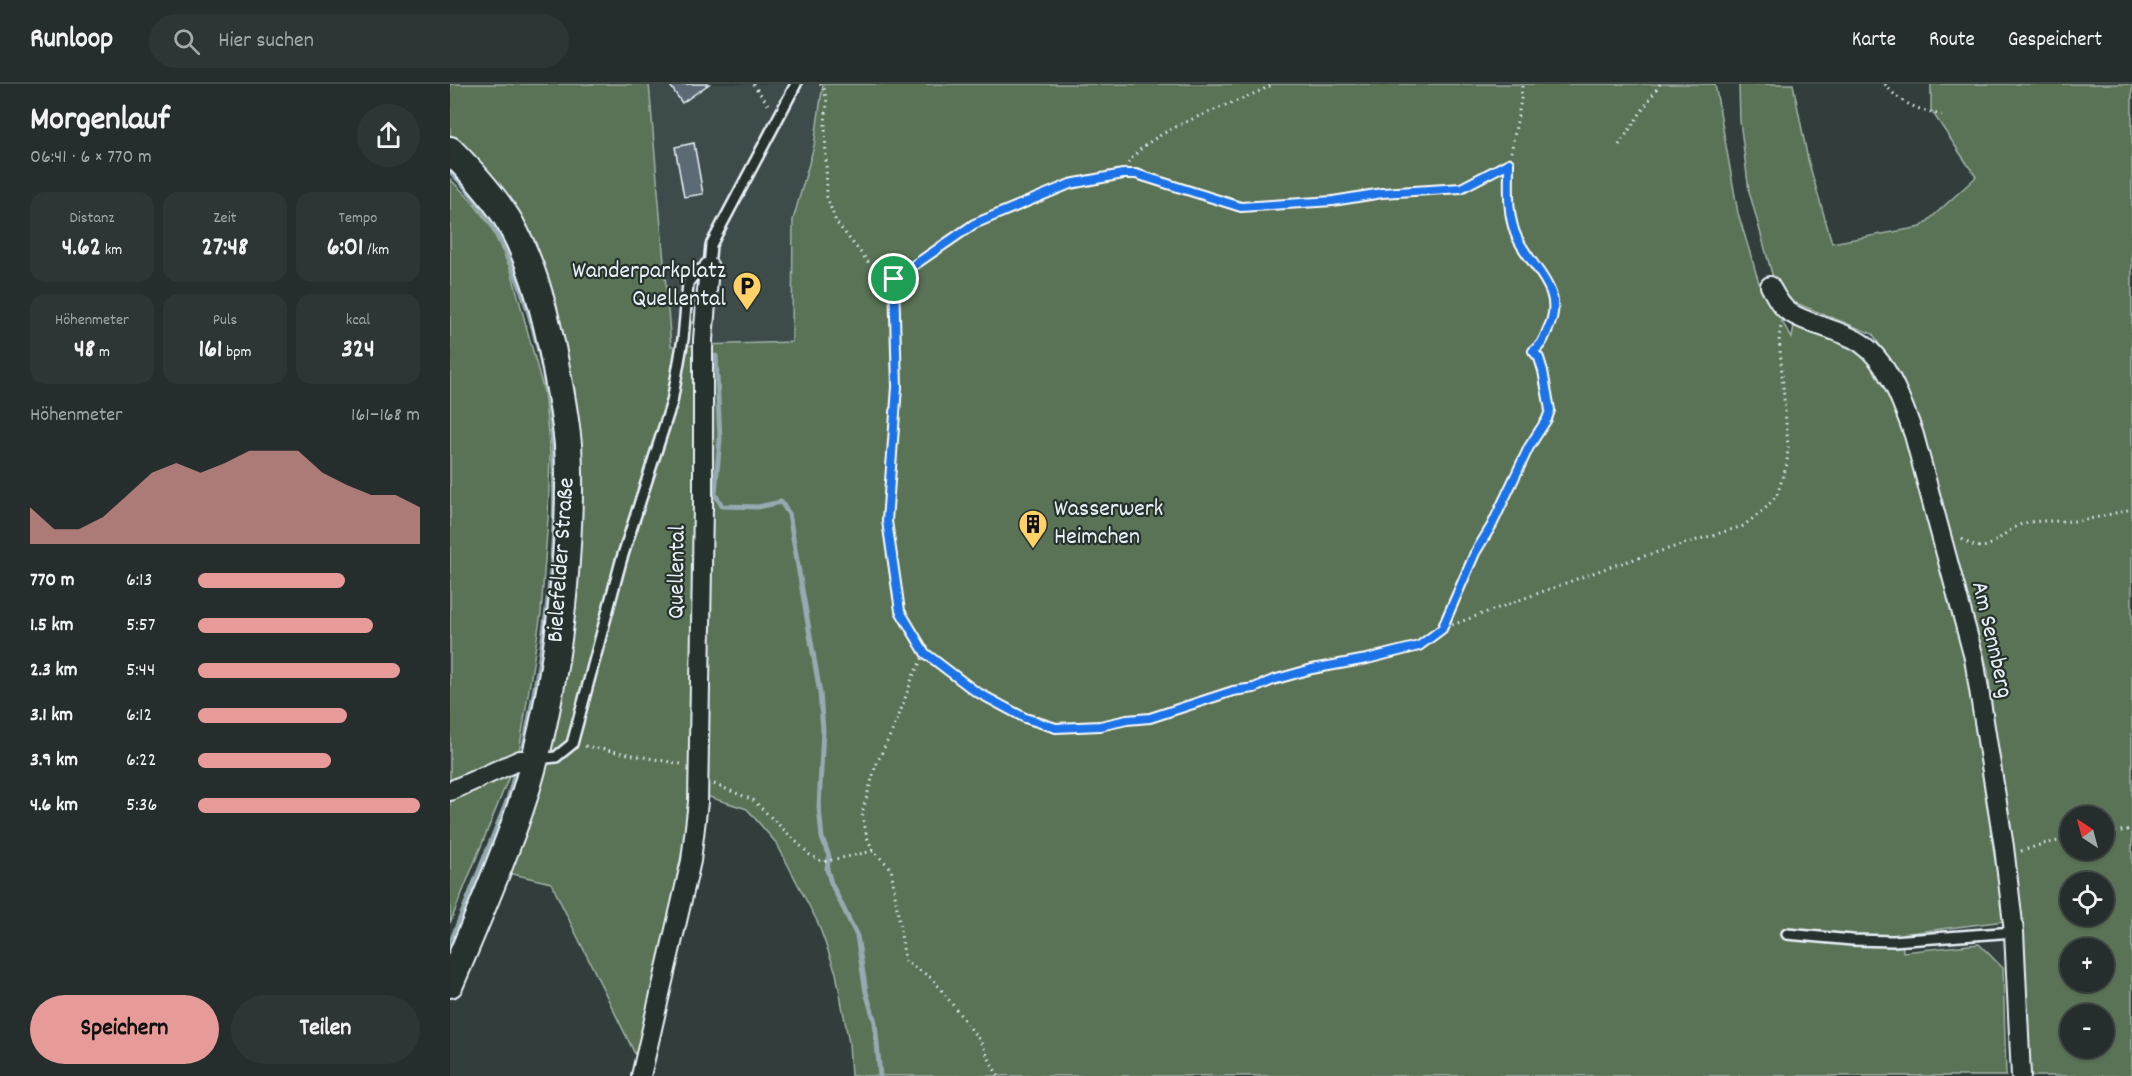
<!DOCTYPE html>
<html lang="de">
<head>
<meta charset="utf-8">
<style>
	:root { --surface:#252e2c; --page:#2d3634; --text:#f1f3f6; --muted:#a3a8a9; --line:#424a48; --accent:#e69b98 }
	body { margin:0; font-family:Dekko,sans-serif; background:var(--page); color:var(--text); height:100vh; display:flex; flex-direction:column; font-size:22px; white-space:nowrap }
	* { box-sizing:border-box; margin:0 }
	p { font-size:20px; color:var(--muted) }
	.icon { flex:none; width:33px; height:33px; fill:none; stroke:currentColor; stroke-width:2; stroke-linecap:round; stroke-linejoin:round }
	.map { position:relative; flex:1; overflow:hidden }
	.drawer { display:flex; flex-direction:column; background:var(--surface); width:450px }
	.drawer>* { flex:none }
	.needle { width:39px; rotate:324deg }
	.controls { position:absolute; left:1610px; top:722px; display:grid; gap:12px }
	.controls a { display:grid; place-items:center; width:54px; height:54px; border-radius:50%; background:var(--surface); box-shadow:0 2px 4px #0004,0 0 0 2px var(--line); font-size:30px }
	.pin { position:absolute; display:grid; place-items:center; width:51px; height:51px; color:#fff; margin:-26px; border:3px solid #fff; border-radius:50%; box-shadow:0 2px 6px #0007 }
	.round { display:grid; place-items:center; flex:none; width:63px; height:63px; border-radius:32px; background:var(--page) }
	.overview { display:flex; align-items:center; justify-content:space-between; height:102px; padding:0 30px }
	h1 { font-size:33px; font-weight:700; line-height:45px }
	.metrics { display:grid; grid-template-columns:repeat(3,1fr); gap:9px; height:102px; padding:6px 30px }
	.metrics div { display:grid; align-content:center; border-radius:15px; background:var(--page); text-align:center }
	.metrics b { font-size:26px; font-weight:700 }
	.metrics small { font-size:16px; font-weight:400 }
	.metrics p { font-size:16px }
	.chart { height:168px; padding:12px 30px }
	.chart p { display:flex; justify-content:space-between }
	.chart svg { width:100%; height:108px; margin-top:6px; fill:var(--accent); opacity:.7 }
	.action { display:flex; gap:12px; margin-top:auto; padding:12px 30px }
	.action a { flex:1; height:69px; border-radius:36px; background:var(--accent); color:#111; font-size:24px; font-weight:700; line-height:69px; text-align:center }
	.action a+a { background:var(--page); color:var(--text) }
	ul { padding:0 30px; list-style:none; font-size:20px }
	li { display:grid; grid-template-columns:96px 72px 1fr; align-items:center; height:45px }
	li i { height:15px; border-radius:8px; background:var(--accent) }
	header { display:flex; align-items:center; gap:36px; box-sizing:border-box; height:84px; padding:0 30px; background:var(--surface); border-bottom:2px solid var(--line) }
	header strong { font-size:28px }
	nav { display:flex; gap:33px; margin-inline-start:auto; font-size:21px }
	.search { width:420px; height:54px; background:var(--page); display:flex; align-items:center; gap:15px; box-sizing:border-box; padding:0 21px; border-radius:33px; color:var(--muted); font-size:22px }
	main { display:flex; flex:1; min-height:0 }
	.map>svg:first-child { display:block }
	.built { fill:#3e4c4c }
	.green { fill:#5a7257; stroke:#a1b2a8; stroke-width:1.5; fill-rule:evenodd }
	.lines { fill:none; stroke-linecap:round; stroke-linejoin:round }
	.stream { stroke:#95aab1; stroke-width:5 }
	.building { fill:#5c6b74; stroke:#e8f1f8; stroke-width:1.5 }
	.lane-casing { stroke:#e8f1f8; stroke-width:14 }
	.street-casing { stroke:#e8f1f8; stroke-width:22 }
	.secondary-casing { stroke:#e8f1f8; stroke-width:30 }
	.path { stroke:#e8f1f8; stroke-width:3; stroke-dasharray:1.5 4.5; stroke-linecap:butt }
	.lane { stroke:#26332d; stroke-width:9 }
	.street { stroke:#26332d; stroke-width:18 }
	.secondary { stroke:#26332d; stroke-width:26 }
	.route-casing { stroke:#fff; stroke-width:12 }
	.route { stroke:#1a73e8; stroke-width:8 }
	.labels { text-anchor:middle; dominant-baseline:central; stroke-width:4.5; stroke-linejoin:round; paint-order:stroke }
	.poi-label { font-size:24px; fill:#e8f1f8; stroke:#26332d; text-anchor:end }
	.street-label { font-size:24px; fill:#e8f1f8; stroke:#26332d }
</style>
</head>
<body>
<header>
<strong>Runloop</strong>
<div class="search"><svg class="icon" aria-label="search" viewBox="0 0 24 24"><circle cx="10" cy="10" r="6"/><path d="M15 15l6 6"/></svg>Hier suchen</div>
<nav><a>Karte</a><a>Route</a><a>Gespeichert</a></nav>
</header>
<main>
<section class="drawer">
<div class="overview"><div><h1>Morgenlauf</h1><p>06:41 · 6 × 770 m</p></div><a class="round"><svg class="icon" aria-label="share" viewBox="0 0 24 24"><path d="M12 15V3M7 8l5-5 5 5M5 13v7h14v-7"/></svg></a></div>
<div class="metrics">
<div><p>Distanz</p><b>4.62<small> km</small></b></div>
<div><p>Zeit</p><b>27:48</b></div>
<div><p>Tempo</p><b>6:01<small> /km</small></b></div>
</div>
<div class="metrics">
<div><p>Höhenmeter</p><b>48<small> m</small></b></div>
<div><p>Puls</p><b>161<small> bpm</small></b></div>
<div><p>kcal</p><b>324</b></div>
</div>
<div class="chart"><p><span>Höhenmeter</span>161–168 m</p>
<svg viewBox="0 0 160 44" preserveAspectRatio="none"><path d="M0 44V29L10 38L20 38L30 33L40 24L50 15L60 11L70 15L80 11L90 6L100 6L110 6L120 15L130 20L140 24L150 24L160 29V44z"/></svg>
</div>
<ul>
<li><b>770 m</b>6:13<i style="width:66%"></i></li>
<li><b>1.5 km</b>5:57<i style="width:79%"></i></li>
<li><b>2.3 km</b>5:44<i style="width:91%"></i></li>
<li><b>3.1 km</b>6:12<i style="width:67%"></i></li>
<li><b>3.9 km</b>6:22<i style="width:60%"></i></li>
<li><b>4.6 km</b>5:36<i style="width:100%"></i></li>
</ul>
<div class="action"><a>Speichern</a><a>Teilen</a></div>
</section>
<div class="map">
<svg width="1682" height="992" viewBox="0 0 1682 992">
	<rect width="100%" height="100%" fill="#313e3b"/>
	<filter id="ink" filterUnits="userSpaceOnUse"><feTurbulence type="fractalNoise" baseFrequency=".0167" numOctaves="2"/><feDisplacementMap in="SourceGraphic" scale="12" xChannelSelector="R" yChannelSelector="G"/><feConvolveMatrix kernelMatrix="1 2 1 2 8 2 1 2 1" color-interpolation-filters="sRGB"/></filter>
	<g filter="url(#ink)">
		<polygon class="built" points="199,0 373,0 364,62 343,136 342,258 221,262"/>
		<g class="green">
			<polygon points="0,0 199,0 221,262 342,258 343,136 364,62 373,0 1265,0 1288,129 1310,202 1342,254 1344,241 1409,265 1436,298 1454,333 1515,576 1554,837 1452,850 1453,868 1529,860 1553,884 1556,992 401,992 399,959 386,889 368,839 327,760 297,725 256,712 243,710 206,900 187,974 101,799 58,789 130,420 125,306 101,204 81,152 56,111 28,78 0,50"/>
			<path d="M1289,0h54l15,76 24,83 89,-16 55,-50 -45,-67v-26h201v992h-102l-28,-289 -14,-117 -78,-273 -37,-63 -82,-33 -16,-16 -26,-94 -9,-70zM1620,732h33v33h-33zM1620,798h33v33h-33zM1620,864h33v33h-33zM1620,930h33v33h-33z"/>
			<polygon points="0,95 20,115 40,141 61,186 94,308 100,370 98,435 91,529 69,668 0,839"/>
		</g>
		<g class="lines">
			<g class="stream">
				<path d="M0,87c41,40 60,83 77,136 47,149 26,294 -4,444"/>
				<polyline points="266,272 270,355 265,410 272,422 308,423 331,418 339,430 370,609 373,646 369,723 372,754 379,772 377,785 381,799 407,852 416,908 425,938 430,992"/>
				<polyline points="0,860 58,715 65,689"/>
			</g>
		</g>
		<g class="building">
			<polygon points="219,0 259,0 232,19"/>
			<polygon points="244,59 253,110 234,113 225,63"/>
		</g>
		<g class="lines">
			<g class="lane-casing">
				<g id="lane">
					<polyline points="87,675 106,673 122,660 171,477 222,318 233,255 238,199 247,187 259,183 261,161 346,0"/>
					<polyline points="1337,850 1402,856 1443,857 1564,848"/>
				</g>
			</g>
			<g class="street-casing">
				<g id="street">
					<path d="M1320,202c5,9 10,20 19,26 22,14 51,17 72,31 28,19 42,62 53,92l60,223 30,189 10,85 7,144"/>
					<polyline points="0,707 70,676 84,676"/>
					<polyline points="191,992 241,777 248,718 253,423 253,256 259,183"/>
				</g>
			</g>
			<g class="secondary-casing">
				<path id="secondary" d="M0,66c22,22 44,46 60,73 21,38 32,78 41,120 7,34 14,68 17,102 3,47 0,94 -4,141 -7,76 -20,153 -45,226 -20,58 -45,115 -69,172"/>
			</g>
			<g class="path">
				<polyline points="303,0 320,23"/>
				<polyline points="370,0 374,4 377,19 375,39 377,113 386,138 419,179 444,195 524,140 620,100 673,90 686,90 791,123 883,117 932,109 1011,104 1059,79 1071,16 1072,0"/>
				<path d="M1435,0c15,20 34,26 57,31"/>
				<polyline points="1169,61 1210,0"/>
				<path d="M673,90c15,-46 110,-66 150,-90"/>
				<polyline points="444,195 447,303 437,437 450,527 475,569 525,607 575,634 606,644 649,642 677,636 700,634 783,607 804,604 823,596 862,585 917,575 969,562 991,545 1162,482 1293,442 1314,426 1327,411 1337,380 1338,362 1329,253 1331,242"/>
				<path d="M1512,455c28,21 35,-6 60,-15 16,-5 34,-2 51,-3 19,-1 40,-8 59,-12"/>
				<path d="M991,545l34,-76 17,-27 37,-79 18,-28 3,-9 -7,-39 -4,-12 -6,-8c9,-5 11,-13 15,-22 20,-41 -20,-62 -33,-96 -8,-23 -6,-46 -6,-70"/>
				<polyline points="475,569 463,592 447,637 426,681 412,729 417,753 423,767 441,784 455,877 483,895 530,957 548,992"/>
				<polyline points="135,662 231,680"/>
				<polyline points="264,700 303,716 360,771 373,778 423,767"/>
				<polyline points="1653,750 1682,745"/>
				<polyline points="1571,767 1593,760 1620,755"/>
			</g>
			<use href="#lane" class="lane"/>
			<use href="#street" class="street"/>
			<use href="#secondary" class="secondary"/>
		</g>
	</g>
	<g class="lines" filter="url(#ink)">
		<g class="route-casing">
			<path id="route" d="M1059,79c0,24 -2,47 6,70 13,34 53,55 33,96 -4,9 -6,17 -15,22l6,7 4,13 7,39 -3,9 -18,28 -37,78 -17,28 -33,76 -23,17 -52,13 -55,10 -39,11 -19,8 -21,3 -83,27 -23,2 -27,6 -44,2 -31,-10 -50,-27 -50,-38 -25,-42 -13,-90 10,-134 -3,-108 80,-55 96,-40 53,-10h13l105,33 92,-6 49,-8 79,-5z"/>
		</g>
		<use href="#route" class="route"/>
	</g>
	<defs>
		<g id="parking-pin" transform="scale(1.5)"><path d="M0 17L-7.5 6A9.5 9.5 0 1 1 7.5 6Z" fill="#ffd166" stroke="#26332d"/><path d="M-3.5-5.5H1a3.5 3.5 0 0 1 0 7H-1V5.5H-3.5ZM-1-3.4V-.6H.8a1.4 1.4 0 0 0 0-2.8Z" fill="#111"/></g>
		<g id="building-pin" transform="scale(1.5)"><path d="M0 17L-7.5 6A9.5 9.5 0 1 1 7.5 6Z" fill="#ffd166" stroke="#26332d"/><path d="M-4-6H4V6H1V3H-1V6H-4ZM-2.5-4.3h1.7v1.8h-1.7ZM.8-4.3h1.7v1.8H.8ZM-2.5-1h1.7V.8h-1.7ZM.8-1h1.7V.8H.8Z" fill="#111"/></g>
	</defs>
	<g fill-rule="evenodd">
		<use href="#parking-pin" x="297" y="202"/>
		<use href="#building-pin" x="583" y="440"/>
	</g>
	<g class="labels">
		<g class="poi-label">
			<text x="276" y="188">Wanderparkplatz<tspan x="276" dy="28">Quellental</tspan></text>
			<text x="604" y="426" text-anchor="start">Wasserwerk<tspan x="604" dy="28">Heimchen</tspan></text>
		</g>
		<g class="street-label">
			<text transform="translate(112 476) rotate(-86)">Bielefelder Straße</text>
			<text transform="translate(228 488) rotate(-89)">Quellental</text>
			<text transform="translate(1541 556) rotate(77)">Am Sennberg</text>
		</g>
	</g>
</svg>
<div class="controls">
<a><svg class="needle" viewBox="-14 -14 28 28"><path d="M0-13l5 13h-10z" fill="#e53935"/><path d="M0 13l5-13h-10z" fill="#a3a8a9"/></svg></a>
<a><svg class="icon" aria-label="locate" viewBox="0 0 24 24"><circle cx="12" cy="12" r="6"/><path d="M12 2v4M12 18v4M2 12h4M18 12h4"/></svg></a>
<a>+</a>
<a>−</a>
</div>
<div class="pin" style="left:444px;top:195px;background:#1e9e55"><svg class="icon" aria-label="arrive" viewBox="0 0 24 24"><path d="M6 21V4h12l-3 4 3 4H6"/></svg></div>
</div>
</main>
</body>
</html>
